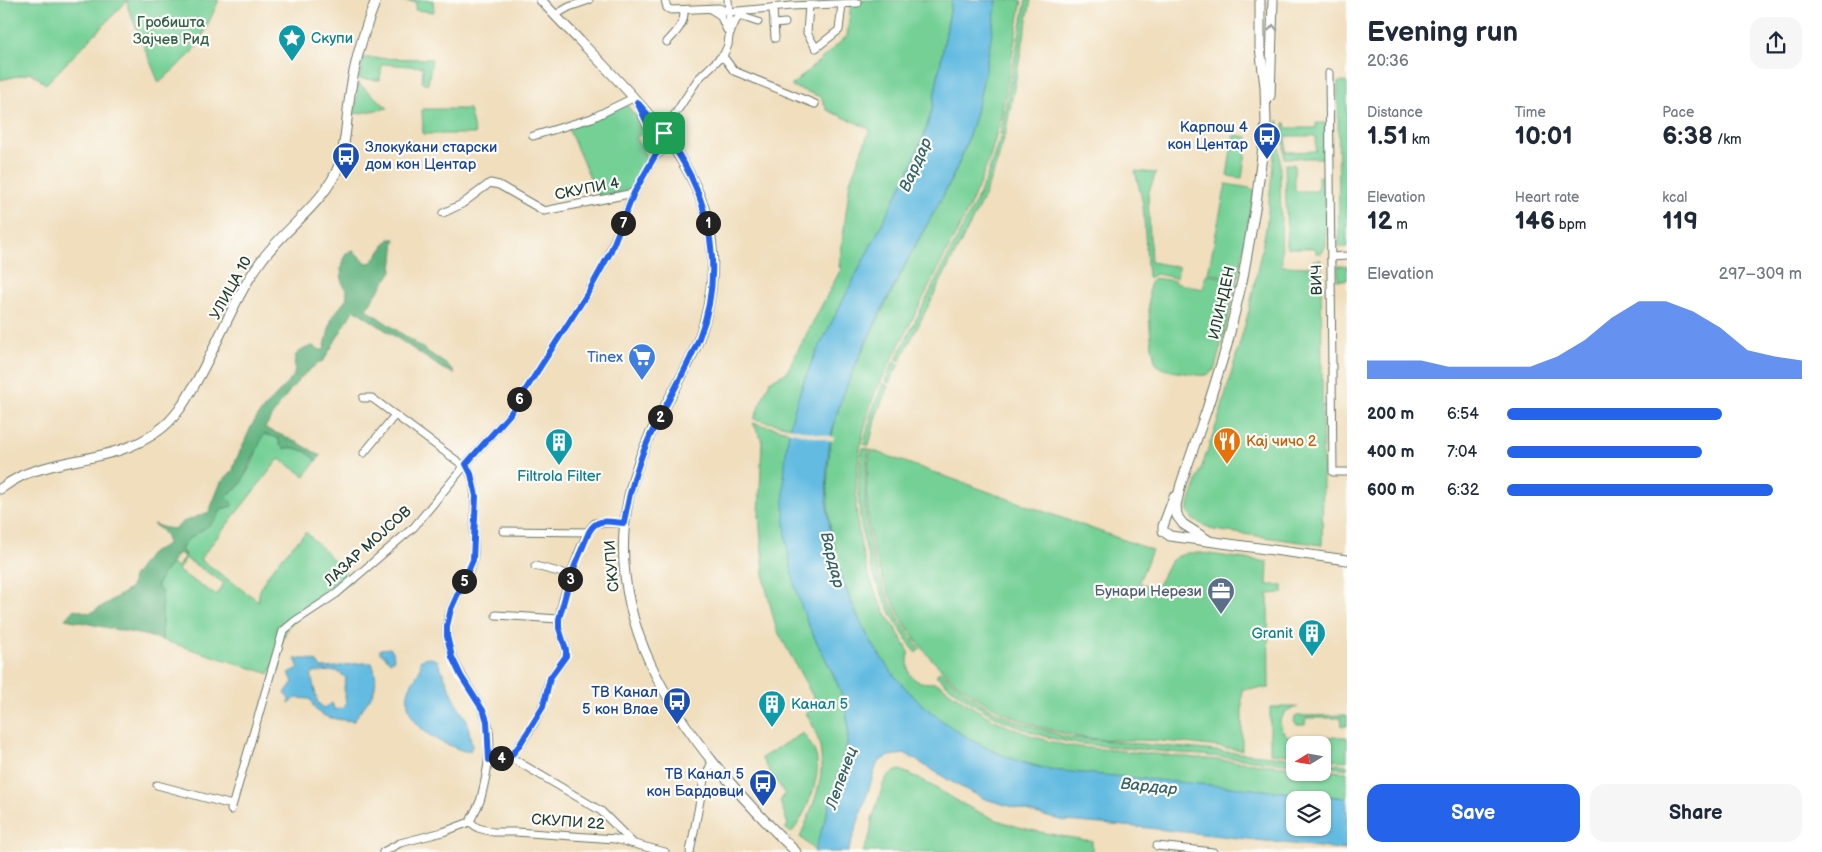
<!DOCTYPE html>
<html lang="en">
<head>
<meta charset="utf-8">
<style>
	:root { --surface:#fff; --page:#f6f6f7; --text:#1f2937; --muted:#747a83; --accent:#2563eb }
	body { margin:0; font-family:"Balsamiq Sans",sans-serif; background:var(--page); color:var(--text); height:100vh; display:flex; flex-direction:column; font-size:19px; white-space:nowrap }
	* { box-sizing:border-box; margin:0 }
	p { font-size:16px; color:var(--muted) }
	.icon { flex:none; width:28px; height:28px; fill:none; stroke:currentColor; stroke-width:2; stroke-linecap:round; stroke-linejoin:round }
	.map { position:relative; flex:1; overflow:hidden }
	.drawer { display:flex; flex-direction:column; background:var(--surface); width:475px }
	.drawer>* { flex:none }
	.needle { width:32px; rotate:259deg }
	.fabs { position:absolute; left:1286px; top:736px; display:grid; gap:10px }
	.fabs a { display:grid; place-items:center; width:45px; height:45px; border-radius:10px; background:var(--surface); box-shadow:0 1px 4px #0004; font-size:25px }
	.pin { position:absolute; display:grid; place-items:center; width:42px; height:42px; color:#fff; margin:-21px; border-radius:10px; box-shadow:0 2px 8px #0006 }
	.km { position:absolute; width:25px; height:25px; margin:-12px; border-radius:50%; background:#222; color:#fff; font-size:14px; line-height:25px; text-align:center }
	.round { display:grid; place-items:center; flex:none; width:52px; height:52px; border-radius:15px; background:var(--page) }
	.summary { display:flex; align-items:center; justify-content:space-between; height:85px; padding:0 20px }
	h1 { font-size:28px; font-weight:700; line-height:38px }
	.metrics { display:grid; grid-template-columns:repeat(3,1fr); gap:8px; height:85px; padding:5px 20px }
	.metrics div { display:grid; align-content:center }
	.metrics b { font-size:25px; font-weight:700 }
	.metrics small { font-size:14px; font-weight:400 }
	.metrics p { font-size:14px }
	.chart { height:140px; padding:10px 20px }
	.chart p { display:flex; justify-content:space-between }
	.chart svg { width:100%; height:90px; margin-top:5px; fill:var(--accent); opacity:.7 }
	.primary-button { display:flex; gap:10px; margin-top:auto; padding:10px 20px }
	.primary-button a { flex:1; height:58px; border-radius:15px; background:var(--accent); color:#fff; font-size:20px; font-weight:700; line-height:58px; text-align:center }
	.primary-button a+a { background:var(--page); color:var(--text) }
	ul { padding:0 20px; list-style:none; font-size:16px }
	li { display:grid; grid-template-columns:80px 60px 1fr; align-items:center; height:38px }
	li i { height:12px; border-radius:6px; background:var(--accent) }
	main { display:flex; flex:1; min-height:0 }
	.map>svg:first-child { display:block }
	.green { fill:#75d096; stroke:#4a8665; fill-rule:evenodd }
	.forest { fill:#60b27f; stroke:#40785a }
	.water { fill:#64bbe1; stroke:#427c8a; fill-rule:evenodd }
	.pier { fill:#f0debd }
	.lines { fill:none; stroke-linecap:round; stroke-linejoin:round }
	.minor-casing { stroke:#687564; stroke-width:9 }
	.tertiary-casing { stroke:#687564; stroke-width:11 }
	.minor { stroke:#fff; stroke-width:7 }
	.tertiary { stroke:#fff; stroke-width:9 }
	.oneway { stroke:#8f9e9a }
	.route-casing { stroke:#fff; stroke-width:10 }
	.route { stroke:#2563eb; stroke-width:6 }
	.labels { text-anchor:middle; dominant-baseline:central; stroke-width:4.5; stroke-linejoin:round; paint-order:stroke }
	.park-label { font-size:15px; fill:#34624c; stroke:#fdfcf7 }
	.culture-label { font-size:15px; fill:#0d838f; stroke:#fdfcf7; text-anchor:start }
	.transit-label { font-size:15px; fill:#164399; stroke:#fdfcf7; text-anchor:end }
	.street-label { font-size:15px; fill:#1f3d34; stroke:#fdfcf7 }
	.shop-label { font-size:15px; fill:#366cbe; stroke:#fdfcf7; text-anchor:end }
	.food-label { font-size:15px; fill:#c56008; stroke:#fdfcf7; text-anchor:start }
	.service-label { font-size:15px; fill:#4e5e75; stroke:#fdfcf7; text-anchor:end }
	.water-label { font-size:16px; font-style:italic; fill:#346368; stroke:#fdfcf7 }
</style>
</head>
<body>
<main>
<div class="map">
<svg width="1347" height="852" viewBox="0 0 1347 852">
	<rect width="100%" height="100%" fill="#fdfcf7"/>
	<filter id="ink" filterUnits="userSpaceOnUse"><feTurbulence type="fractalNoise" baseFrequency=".02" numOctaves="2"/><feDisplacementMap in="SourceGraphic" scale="10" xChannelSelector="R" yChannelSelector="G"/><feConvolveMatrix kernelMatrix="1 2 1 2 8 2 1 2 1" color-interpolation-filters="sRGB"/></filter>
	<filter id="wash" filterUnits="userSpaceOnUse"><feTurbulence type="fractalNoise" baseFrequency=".0096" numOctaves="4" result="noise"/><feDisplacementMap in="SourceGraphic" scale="20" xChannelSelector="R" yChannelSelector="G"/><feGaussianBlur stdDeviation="1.12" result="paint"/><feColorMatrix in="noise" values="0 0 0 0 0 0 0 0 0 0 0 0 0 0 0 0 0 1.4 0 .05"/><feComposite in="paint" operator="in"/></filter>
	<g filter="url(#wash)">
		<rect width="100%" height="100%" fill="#f0debd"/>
		<g class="green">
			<polygon points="0,0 219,0 199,44 192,53 159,83 128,8 127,1 46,84 31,73 0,80"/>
			<polygon points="380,0 433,0 434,12 415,10 416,2"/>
			<polygon points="849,0 952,0 932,109 925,133 912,165 813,359 801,388 790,427 754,419 770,381 786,373 842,267 839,267 850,182 870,129 827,110 821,97 791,86 847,36 851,3"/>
			<path d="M997,0h25c-9,47 -15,96 -28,143 -6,23 -16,45 -26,67l-93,183c-24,67 -27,137 2,203 8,18 19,33 29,50 6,10 -3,23 7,32 9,8 19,2 28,7 44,33 74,48 127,61l227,21v5h27l1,-2 24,2v26l-280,-26c-69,-9 -140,-49 -180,-106 -53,-75 -74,-167 -49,-256 5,-18 14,-36 21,-52 16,-34 33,-67 50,-100 16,-32 36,-62 50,-95 22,-51 28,-109 38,-163z"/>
			<polygon points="1026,0 1031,0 1005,135 1000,134"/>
			<polygon points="363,58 432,59 428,84 422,83 423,67 382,64 380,80 359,79"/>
			<polygon points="1338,82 1347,82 1347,247 1339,247"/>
			<polygon points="358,83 388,108 355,114"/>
			<path d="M624,101l22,29 -10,8 11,20c-2,12 -12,30 -25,34 -7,3 -15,4 -23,6l-32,-72z"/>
			<polygon points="422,109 469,109 475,134 423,134"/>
			<polygon points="1278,120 1279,122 1282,266 1313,267 1313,260 1321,260 1323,479 1322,545 1214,530 1193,520 1187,510 1220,414 1249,310 1266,228"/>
			<path d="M1284,123h2l1,5h29v-5h9v35h-41zM1286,136h30v15l-30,1z"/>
			<polygon points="1235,135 1248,137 1242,178 1227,176 1233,137"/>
			<polygon points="1000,137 1004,138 997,163 982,201 900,361 896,359 976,201 986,179"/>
			<polygon points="1285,164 1294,164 1295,191 1318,191 1318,176 1325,177 1326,245 1322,253 1316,253 1316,248 1287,248"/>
			<polygon points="1135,171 1156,173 1148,194 1151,262 1179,267 1176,278 1156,274 1148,278 1143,204"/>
			<polygon points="1226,184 1250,188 1254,190 1238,279 1208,273"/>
			<rect x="1338" y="266" width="9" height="14"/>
			<path d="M1206,274l32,7 -23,87c-6,9 -14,8 -23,6 -11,-2 -25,-2 -34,-8 -8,-7 -11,-72 -8,-83l4,-5 22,3 -1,2 28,6z"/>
			<polygon points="894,361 899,364 889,383 885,381"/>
			<polygon points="883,383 888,386 876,416 869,446 864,444 871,414"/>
			<path d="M753,423l36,8c-6,63 -7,128 17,187 15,38 43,73 42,116 0,10 -4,21 -6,30 -8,29 -18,58 -27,87l-15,-14c19,-45 34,-78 6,-124l12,-7 -42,-78 -11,-44 -6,-67 3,-77z"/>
			<path d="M264,433l14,5 2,7c12,2 30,5 36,16l-11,15 -26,-17 -79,100c20,14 38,29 59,42 -4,-20 34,-55 47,-69l47,48 -65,46 -18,48 -108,-34v-47l-5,-7 5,-12 9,-10 7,3 7,-12 -4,-5 6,-10 34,-32 11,-2 -7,-8 7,-8 5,-2 15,-24 9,-26zM185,558l39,25 -8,12 -38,-24z"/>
			<path d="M863,448l6,1c-12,75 5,141 51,200l-4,4c-43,-59 -68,-131 -53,-205z"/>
			<path d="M871,450l281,100 -13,32 16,9 15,-29 6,-5 11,-4h15l66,9 -1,23h16v8l-15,1 1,94 -27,1v61c-26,-3 -52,-7 -79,-9 -32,-2 -66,1 -97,-7 -35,-8 -68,-21 -97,-42 -75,-52 -116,-153 -98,-242z"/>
			<path d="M940,671l28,23 24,16 27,12 47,15 227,21 2,1v5l-222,-21c-51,-10 -98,-32 -137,-68z"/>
			<polygon points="1270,707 1298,707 1286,711 1280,720 1281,730 1289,737 1347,737 1347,761 1323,759 1322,745 1295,745 1295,755 1270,753"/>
			<polygon points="1347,715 1347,726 1342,726 1341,718 1306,718 1305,725 1297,725 1294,722 1295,717 1297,716"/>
			<path d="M803,733c6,9 13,17 14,28 3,20 -13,58 -26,72l-6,-5 3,-3 -8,-24 5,-7 -24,-36z"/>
			<polygon points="1323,762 1347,765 1347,769 1323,766"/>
			<path d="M900,770c29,11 55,32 83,44 34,16 72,21 109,27v11h-229l7,-17 2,-15 13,-41 6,-6z"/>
		</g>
		<path class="forest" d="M389,239h6l-3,32 -26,38 84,58 5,7 -12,-5 -89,-60 -30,51c-26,14 -44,43 -59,68l32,14 24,14 -5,5c-5,-9 -21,-16 -32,-12l-4,-4 -2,-7 -14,-4 -23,50 -15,13 6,6v3l-11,3c-5,20 -31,22 -40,40l4,6 -1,1 -6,-3c-7,12 -16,19 -21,33l5,7v47l-14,-4 -83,-17 9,-10 16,4 9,-5 32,-20 2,-11 16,-22 18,-11c0,-11 -6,-14 -14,-20l12,4 10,1 8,-7 26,-10 12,-30 12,-12 2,-8 17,-37 8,-12 33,-36c6,-16 -8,-22 19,-31l9,4h3l8,-33 14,-17 1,-8 -5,-10 -1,-13 5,-16 7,-2 14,12 5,-1z"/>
		<g class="water">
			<path d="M952,0h45c-9,54 -16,109 -37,160 -14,34 -34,65 -51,97 -25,49 -52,98 -70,150 -29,86 -5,184 46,256 37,53 103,95 166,107l296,28v52l-199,-22 -82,-7 -23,-5 -58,-17 -28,-14 -51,-31 -17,2 -6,3 -6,5 -29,88h-34c10,-29 20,-58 27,-87 3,-9 7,-20 7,-30 3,-40 -27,-80 -42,-116 -23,-57 -27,-127 -17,-188 5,-25 14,-48 24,-72l99,-194 13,-32 7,-24zM1295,800h27v28h-27z"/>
			<polygon points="390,648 393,651 394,659 390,662 384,655 380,653 380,649"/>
			<path d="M427,657l10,3 22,48 8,12 5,26 -2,5c-6,1 -12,-2 -19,-5 -21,-7 -48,-27 -43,-53 2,-12 15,-20 12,-32z"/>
			<path d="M295,659h13l9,3 4,6c17,0 34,-6 51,-5 11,29 -5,36 -18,58 -11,-1 -31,-2 -38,-11 -3,-3 -4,-8 -6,-11l-14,-1 -7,5v-4l-4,-6 8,-11 -4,-9 10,-5zM337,671l9,7 -2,9 2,17 -4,4 -7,2 -3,-7 -8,5 -6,-5 -7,-27 4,-4z"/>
		</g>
		<polygon class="pier" points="788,427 834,437 833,441 787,431"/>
	</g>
	<g filter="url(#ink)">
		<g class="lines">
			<g class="minor-casing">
				<g id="minor">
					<polyline points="665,0 667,8 671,10 719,8 728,12 791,6 858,3"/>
					<polyline points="809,5 807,33 816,48 839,30 842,4"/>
					<polyline points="773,8 774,24 785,23"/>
					<polyline points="712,10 720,15 727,30"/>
					<polyline points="555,15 569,7 589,0"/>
					<polyline points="740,16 758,22"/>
					<polyline points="774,24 775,38"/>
					<polyline points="730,33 736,20 746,11"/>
					<path d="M667,42c9,-10 18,-18 17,-32"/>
					<polyline points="721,58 725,59 734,71 815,104"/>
					<polyline points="1329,73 1333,472 1347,472"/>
					<polyline points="533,136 592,118 633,98"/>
					<polyline points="443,213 462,204 490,183 499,185 544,211 634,193"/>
					<polyline points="1331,257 1347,256"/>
					<polyline points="363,398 372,398 395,415"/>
					<polyline points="364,453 395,415 464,466"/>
					<polyline points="503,531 589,532"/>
					<polyline points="535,566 571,575"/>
					<polyline points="496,615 559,619"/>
					<path d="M510,757c9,-10 29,-39 33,-52 3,-8 3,-18 7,-26 3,-9 15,-16 16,-26 1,-8 -6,-17 -7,-26 -2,-18 23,-92 36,-104h29"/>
					<polyline points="489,760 510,757 601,811 633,843"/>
					<polyline points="157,785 232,805"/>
					<polyline points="231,810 283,631 295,621 336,594 414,527 466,464 510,414 589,291 606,261 634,193 656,154 658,140 698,79 724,54 728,45 730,28 728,0"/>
					<polyline points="470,822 478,828 493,832 516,832 615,839 665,852"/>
					<polyline points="1157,846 1213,852"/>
					<path d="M383,852l17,-9 43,-11 27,-10c3,-8 9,-16 11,-24 6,-24 15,-65 2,-87 -13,-24 -32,-46 -36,-75 -3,-28 18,-49 26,-75 2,-9 1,-21 1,-30 1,-24 4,-46 -8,-67"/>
					<polyline points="690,852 704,780 712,762"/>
				</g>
			</g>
			<g class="tertiary-casing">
				<g id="tertiary">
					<path d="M541,0c58,65 143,132 166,218 12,46 4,97 -16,140 -13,27 -29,52 -42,79 -77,165 33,304 147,415"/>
					<polyline points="1270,96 1273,0"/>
					<polyline points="642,113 651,131 656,154"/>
					<polyline points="656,154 671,143"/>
					<path d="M0,489c7,-5 15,-10 23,-14 43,-18 97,-15 135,-44 17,-12 27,-29 37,-47 23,-40 39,-86 66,-123 23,-32 65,-59 78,-96 7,-20 7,-42 10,-63 4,-35 14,-69 27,-102"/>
					<polyline points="1174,497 1163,526 1163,531 1170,536 1347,560"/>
					<polyline points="1208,540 1183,524 1177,516 1176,505 1181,484 1207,409 1227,345 1243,277 1256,203 1266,123 1265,86 1260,48 1260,0"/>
				</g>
			</g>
			<use href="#minor" class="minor"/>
			<use href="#tertiary" class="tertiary"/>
		</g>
		<defs><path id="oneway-chevron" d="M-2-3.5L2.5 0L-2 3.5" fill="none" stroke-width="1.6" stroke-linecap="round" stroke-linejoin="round" transform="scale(1.25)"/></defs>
		<use class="oneway" href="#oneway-chevron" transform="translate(1273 28) rotate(-89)"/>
	</g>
	<g class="lines" filter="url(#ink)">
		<g class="route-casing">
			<path id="route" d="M664,133l-27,-31 14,29 5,23 15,-11c40,56 54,130 28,195 -13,34 -33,65 -49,98 -13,28 -21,57 -26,87 -15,-1 -27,-6 -35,9l-18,43 -12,44v9l7,22v6l-16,22 -7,29 -24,39 -9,11 -21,3 -2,-39 -3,-9 -23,-36 -9,-19 -5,-21v-10l4,-17 22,-49 3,-64 -5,-22 -5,-10 44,-50 79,-123 21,-38 24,-60 22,-39 15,-11 -7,-10"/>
		</g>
		<use href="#route" class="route"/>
	</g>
	<defs>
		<g id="sight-pin" transform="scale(1.4375)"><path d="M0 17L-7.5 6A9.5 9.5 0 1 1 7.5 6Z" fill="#0f9aa8" stroke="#fdfcf7"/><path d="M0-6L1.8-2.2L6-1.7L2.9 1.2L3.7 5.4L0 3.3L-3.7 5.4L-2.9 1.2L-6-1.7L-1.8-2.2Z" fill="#fff"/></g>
		<g id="bus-pin" transform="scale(1.4375)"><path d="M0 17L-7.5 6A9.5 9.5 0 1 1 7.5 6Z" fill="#1a4fb4" stroke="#fdfcf7"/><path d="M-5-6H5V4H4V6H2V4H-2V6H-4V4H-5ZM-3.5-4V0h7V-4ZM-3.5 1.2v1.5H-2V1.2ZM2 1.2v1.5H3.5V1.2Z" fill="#fff"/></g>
		<g id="supermarket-pin" transform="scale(1.4375)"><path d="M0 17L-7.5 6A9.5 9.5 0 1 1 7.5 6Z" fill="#3f7fe0" stroke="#fdfcf7"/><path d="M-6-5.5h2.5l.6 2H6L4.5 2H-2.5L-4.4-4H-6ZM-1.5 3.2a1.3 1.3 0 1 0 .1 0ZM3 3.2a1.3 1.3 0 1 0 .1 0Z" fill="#fff"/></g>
		<g id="restaurant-pin" transform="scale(1.4375)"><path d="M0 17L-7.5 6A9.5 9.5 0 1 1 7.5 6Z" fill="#e8710a" stroke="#fdfcf7"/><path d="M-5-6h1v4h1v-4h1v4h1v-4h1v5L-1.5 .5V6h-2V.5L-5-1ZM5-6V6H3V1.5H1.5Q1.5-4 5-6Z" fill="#fff"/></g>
		<g id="building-pin" transform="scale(1.4375)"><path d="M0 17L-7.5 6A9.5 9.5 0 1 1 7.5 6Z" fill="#0f9aa8" stroke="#fdfcf7"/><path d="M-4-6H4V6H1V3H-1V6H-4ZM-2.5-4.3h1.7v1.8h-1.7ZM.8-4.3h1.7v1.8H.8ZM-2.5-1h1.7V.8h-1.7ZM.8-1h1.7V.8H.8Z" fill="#fff"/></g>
		<g id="office-pin" transform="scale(1.4375)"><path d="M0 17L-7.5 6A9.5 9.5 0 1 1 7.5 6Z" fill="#5c6f8a" stroke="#fdfcf7"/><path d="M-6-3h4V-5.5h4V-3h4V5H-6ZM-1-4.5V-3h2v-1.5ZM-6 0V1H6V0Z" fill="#fff"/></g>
	</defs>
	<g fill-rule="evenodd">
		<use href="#sight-pin" x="292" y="38"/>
		<use href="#bus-pin" x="1267" y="136"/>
		<use href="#bus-pin" x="346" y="156"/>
		<use href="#supermarket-pin" x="642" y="357"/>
		<use href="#restaurant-pin" x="1227" y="441"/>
		<use href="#building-pin" x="559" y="442"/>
		<use href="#office-pin" x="1221" y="591"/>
		<use href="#building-pin" x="1312" y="633"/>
		<use href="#bus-pin" x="677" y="701"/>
		<use href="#building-pin" x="772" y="704"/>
		<use href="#bus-pin" x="763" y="783"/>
	</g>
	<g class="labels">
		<g class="park-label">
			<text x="171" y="22">Гробишта<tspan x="171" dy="17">Зајчев Рид</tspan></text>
		</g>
		<g class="culture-label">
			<text x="311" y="38">Скупи</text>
			<text x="559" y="476" text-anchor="middle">Filtrola Filter</text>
			<text x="1293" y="633" text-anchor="end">Granit</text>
			<text x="791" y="704">Канал 5</text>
		</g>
		<g class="transit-label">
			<text x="1248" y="127">Карпош 4<tspan x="1248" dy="17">кон Центар</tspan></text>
			<text x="365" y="147" text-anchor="start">Злокуќани старски<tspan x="365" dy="17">дом кон Центар</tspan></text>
			<text x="658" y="692">ТВ Канал<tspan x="658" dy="17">5 кон Влае</tspan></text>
			<text x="744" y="774">ТВ Канал 5<tspan x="744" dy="17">кон Бардовци</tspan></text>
		</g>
		<g class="street-label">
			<text transform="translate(587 189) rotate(-11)">CКУПИ 4</text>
			<text transform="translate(1317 280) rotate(-91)">ВИЧ</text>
			<text transform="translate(231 288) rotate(-61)">УЛИЦА 10</text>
			<text transform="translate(1222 303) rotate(-77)">ИЛИНДЕН</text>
			<text transform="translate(368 546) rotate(-42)">ЛАЗАР МОЈСОВ</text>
			<text transform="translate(612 566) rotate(-95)">СКУПИ</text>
			<text transform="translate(568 822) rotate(4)">СКУПИ 22</text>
		</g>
		<g class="shop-label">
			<text x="623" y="357">Tinex</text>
		</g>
		<g class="food-label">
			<text x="1246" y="441">Кај чичо 2</text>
		</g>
		<g class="service-label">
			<text x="1202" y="591">Бунари Нерези</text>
		</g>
		<g class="water-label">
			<text transform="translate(916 165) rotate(-66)">Вардар</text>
			<text transform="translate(832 560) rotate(76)">Вардар</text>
			<text transform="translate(842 778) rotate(-70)">Лепенец</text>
			<text transform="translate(1149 787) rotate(6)">Вардар</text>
		</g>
	</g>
</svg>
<div class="fabs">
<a><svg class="needle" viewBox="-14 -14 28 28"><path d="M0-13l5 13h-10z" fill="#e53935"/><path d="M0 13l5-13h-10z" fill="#747a83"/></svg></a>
<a><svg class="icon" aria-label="layers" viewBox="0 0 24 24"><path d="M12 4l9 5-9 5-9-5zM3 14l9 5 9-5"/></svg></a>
</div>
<div class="pin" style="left:664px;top:133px;background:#1e9e55"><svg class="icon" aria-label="arrive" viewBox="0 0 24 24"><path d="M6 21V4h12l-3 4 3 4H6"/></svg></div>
<b class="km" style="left:708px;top:223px">1</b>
<b class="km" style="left:660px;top:417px">2</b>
<b class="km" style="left:570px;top:579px">3</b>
<b class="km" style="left:501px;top:758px">4</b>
<b class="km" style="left:464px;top:581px">5</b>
<b class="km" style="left:519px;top:399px">6</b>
<b class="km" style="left:623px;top:223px">7</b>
</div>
<section class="drawer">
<div class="summary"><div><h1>Evening run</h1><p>20:36</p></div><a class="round"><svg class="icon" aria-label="share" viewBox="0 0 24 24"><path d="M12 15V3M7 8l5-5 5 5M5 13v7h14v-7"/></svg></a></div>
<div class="metrics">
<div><p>Distance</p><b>1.51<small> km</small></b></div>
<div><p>Time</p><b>10:01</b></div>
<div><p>Pace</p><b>6:38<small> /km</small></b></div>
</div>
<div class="metrics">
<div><p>Elevation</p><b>12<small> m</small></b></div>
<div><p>Heart rate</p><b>146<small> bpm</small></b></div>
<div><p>kcal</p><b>119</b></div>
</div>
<div class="chart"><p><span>Elevation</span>297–309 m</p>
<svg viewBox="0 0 160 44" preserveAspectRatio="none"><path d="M0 44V35L10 35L20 35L30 38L40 38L50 38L60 38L70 33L80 25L90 14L100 6L110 6L120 11L130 19L140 30L150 33L160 35V44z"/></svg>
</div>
<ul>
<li><b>200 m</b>6:54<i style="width:73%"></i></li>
<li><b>400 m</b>7:04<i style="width:66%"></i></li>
<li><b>600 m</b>6:32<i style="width:90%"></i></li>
</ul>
<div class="primary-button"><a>Save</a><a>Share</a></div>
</section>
</main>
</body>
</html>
